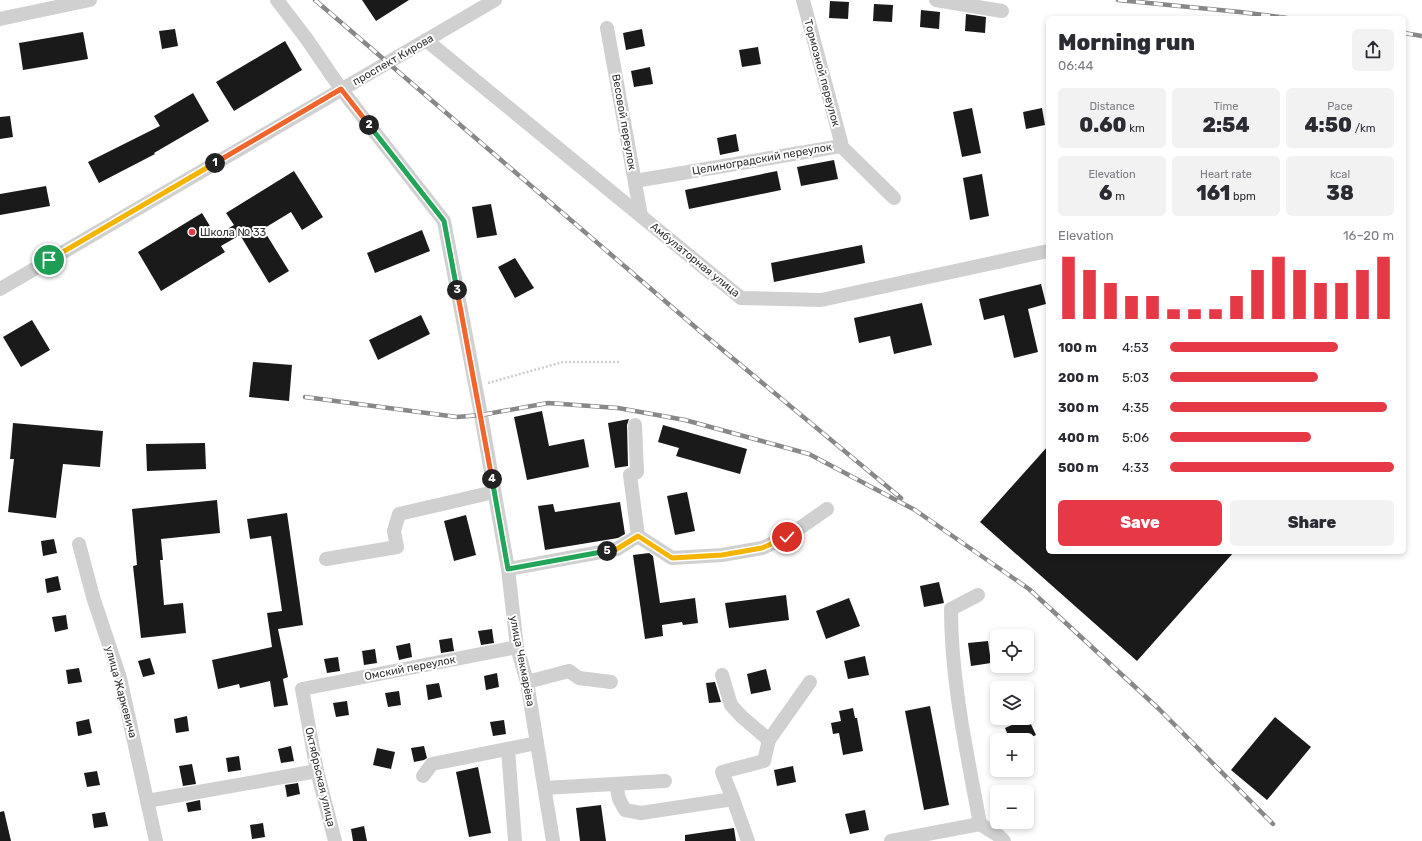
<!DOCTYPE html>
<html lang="en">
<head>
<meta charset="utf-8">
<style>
	:root { --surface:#fff; --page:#f2f2f3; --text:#2b2b33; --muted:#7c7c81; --accent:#e63946 }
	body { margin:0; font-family:Rubik,sans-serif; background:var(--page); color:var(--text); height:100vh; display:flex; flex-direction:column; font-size:15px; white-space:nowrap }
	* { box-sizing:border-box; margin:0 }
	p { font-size:13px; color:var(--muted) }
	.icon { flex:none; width:22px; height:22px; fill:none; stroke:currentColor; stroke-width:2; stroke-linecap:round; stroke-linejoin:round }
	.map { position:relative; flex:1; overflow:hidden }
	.drawer { position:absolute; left:1046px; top:16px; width:360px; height:538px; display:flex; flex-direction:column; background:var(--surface); border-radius:6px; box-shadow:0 2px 6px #0003 }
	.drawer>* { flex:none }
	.tools { position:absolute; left:990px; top:629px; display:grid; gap:8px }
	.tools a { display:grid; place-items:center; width:44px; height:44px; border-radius:6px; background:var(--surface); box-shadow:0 2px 6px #0003; font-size:20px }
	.pin { position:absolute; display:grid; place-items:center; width:34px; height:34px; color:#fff; margin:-17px; border:2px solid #fff; border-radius:50%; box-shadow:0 1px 4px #0007 }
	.km { position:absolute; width:20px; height:20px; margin:-10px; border-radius:50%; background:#222; color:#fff; font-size:11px; line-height:20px; text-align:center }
	.round { display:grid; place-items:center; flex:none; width:42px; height:42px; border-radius:6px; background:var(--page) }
	.head { display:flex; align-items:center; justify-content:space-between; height:68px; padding:0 12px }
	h1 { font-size:22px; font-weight:800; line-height:30px }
	.stats { display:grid; grid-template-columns:repeat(3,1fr); gap:6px; height:68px; padding:4px 12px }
	.stats div { display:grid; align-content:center; border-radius:6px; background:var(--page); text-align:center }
	.stats b { font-size:20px; font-weight:800 }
	.stats small { font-size:11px; font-weight:400 }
	.stats p { font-size:11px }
	.chart { height:112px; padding:8px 12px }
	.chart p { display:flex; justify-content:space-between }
	.chart svg { width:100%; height:72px; margin-top:4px; stroke:var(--accent); stroke-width:6 }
	.button { display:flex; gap:8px; margin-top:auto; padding:8px 12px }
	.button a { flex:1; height:46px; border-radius:6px; background:var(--accent); color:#fff; font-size:16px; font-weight:800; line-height:46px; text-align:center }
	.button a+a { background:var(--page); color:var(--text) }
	ul { padding:0 12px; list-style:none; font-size:13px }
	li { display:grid; grid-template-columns:64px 48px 1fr; align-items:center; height:30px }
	li i { height:10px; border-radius:5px; background:var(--accent) }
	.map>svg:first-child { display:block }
	.building { fill:#1a1a1a }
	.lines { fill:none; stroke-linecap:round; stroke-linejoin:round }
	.path { stroke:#cdcdcd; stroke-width:2.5; stroke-dasharray:2 2; stroke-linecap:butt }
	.minor { stroke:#d0d0d0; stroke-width:14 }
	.rail-casing { stroke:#888; stroke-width:4.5 }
	.rail { stroke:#fff; stroke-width:3; stroke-dasharray:9; stroke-linecap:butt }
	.split-1-casing { stroke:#fff; stroke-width:8 }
	.split-2-casing { stroke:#fff; stroke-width:8 }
	.split-3-casing { stroke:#fff; stroke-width:8 }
	.split-4-casing { stroke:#fff; stroke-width:8 }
	.split-5-casing { stroke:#fff; stroke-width:8 }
	.split-6-casing { stroke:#fff; stroke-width:8 }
	.split-1 { stroke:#f5b400; stroke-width:5 }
	.split-2 { stroke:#f0652b; stroke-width:5 }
	.split-3 { stroke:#22a559; stroke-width:5 }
	.split-4 { stroke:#f0652b; stroke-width:5 }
	.split-5 { stroke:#22a559; stroke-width:5 }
	.split-6 { stroke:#f5b400; stroke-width:5 }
	.poi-dot { fill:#e63946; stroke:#fff; stroke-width:1.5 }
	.labels { text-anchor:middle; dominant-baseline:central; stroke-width:4; stroke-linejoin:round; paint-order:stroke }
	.street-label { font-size:11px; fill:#333; stroke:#fff }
	.poi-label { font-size:11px; fill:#333; stroke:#fff; text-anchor:start }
</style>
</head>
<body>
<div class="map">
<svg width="1422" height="841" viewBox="0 0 1422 841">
	<rect width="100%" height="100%" fill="#fff"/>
	<g class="building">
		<polygon points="362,0 409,0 376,21"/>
		<polygon points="830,1 849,2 848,19 829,18"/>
		<polygon points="874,4 893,5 892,22 873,21"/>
		<polygon points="921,10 940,12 939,29 920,27"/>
		<polygon points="966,14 986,17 985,33 965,31"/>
		<polygon points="175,29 178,46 162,49 159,31"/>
		<polygon points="642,29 645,46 626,50 623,33"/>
		<polygon points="83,32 88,59 23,70 19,43"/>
		<polygon points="285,41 302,70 234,111 216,82"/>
		<polygon points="758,47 761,64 742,67 739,50"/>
		<polygon points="650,67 653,84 634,87 631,71"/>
		<polygon points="193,93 209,121 154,153 155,154 99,183 88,162 160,126 154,116"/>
		<polygon points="972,108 981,153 962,157 953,112"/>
		<polygon points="1042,108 1045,125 1026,129 1023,112"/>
		<polygon points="10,116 13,137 0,139 0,117"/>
		<polygon points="736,134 739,151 720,155 717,138"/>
		<polygon points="834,160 838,179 801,186 797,167"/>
		<polygon points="294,171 323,217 302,230 291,212 263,229 289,271 269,283 240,235 221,246 225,252 161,291 138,252 202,213 216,236 234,225 226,213"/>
		<polygon points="777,171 781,190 689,209 685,190"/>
		<polygon points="982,174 989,216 970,220 963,178"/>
		<polygon points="46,186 50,206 0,215 0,194"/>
		<polygon points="491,204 497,235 477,238 472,207"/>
		<polygon points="422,230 430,251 375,273 367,253"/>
		<polygon points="862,245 865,263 774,282 771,263"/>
		<polygon points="515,258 534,288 515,298 498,267"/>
		<polygon points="1041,284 1046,304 1028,309 1038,352 1014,358 1004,315 984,320 979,299"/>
		<polygon points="922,303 932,345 894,354 890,336 859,343 854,318"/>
		<polygon points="421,315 430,334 378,360 369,340"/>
		<polygon points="32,320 50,350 21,367 3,337"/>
		<polygon points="253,362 292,365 289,401 249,397"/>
		<polygon points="542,411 549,446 584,439 589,467 527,480 514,417"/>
		<polygon points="629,419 627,425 628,466 615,468 608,423"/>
		<polygon points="13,423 103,431 100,467 63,464 56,518 8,512 14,459 10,459"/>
		<polygon points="663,425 747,449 740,474 676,456 679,448 658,442"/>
		<polygon points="205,443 206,469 147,471 146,444"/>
		<polygon points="1048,446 1048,552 1234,552 1137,661 980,522"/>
		<polygon points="687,492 695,531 675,535 667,496"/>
		<polygon points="217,500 220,533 161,539 163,560 160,560 164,605 183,603 186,633 141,638 133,566 137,565 132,509"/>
		<polygon points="620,502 625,534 618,538 545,550 538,506 553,504 555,512"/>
		<polygon points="287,513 303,625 278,629 288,677 283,679 288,705 274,707 270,681 240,688 239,684 218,689 212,660 272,647 267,613 282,611 271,536 250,539 247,519"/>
		<polygon points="466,515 476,555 454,561 444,521"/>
		<polygon points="54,539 57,553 43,556 41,541"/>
		<polygon points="649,553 653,556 660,603 695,598 698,623 683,625 682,622 662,625 663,636 645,639 633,555"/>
		<polygon points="58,576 61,590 47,593 45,579"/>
		<polygon points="939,582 944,603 924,607 920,586"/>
		<polygon points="786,595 789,620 729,628 725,603"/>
		<polygon points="849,598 860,626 826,639 816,611"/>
		<polygon points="66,615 68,629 55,632 52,617"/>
		<polygon points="492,629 494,643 481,645 478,631"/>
		<polygon points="452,638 454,651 441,653 439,640"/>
		<polygon points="988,641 991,663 971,666 968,643"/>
		<polygon points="410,643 412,657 399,660 396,646"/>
		<polygon points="375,649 377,663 364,665 362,651"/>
		<polygon points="865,656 869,675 848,679 844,661"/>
		<polygon points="338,657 340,671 327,673 324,659"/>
		<polygon points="150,658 155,674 143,677 138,661"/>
		<polygon points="79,668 82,682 68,684 66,670"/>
		<polygon points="766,669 771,690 751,694 747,674"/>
		<polygon points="497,673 499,687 486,690 484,676"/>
		<polygon points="715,682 721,702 709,703 706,683"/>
		<polygon points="439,683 442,697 428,700 426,685"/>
		<polygon points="399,691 401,705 388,707 385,693"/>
		<polygon points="347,701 349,715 336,717 333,703"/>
		<polygon points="930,706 949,805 924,810 905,711"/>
		<polygon points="853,708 855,718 857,718 863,751 843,755 839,733 833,734 831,723 841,721 839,711"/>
		<polygon points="187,716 189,731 176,733 174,719"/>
		<polygon points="1275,717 1311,747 1267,800 1231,770"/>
		<polygon points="1028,718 1036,735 1025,740 1010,740 1005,728"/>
		<polygon points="89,719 92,733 78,736 76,722"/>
		<polygon points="504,720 506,734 493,736 490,722"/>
		<polygon points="291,746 294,761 281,763 278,749"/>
		<polygon points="424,746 427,758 424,760 414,762 411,748"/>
		<polygon points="377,748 395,752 391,769 373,765"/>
		<polygon points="239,756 241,770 228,772 226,758"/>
		<polygon points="192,764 196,784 183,786 179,766"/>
		<polygon points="793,766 796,782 777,786 774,770"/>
		<polygon points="478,767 491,833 469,837 456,772"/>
		<polygon points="97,771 100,785 87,787 84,773"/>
		<polygon points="298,783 300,794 287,797 285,785"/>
		<polygon points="200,800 201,810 188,812 186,803"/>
		<polygon points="601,805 606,841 580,841 576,808"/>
		<polygon points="865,810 869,830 850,834 845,814"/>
		<polygon points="4,811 11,841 0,841 0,812"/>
		<polygon points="105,812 108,826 94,828 92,814"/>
		<polygon points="263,823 265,837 252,839 250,825"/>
		<polygon points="364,826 367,841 353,841 351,829"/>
		<polygon points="734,828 736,841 685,841 685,835"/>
	</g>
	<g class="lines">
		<polyline class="path" points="488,383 563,362 621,362"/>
		<g class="minor">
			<polyline points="277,0 306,38 341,89 444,221 481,415 508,569 517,647 527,682 553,841"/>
			<polyline points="803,0 841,142 841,146"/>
			<polyline points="936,0 1002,11"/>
			<polyline points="0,19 90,0"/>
			<polyline points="607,28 641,216"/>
			<polyline points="426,40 741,298 821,300 1048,251"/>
			<polyline points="635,181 841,146 894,198"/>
			<polyline points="0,289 495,0"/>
			<polyline points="638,536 672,558 722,555 762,548 787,537 827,509"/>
			<polyline points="79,544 93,597 120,678 156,841"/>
			<polyline points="326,559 397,547 394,531 399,514 494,492"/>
			<polyline points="508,569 617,549 638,536 630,475 637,472 635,425"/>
			<path d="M978,595l-27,14c0,72 16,144 29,215"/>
			<polyline points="722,675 731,705 742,717 769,740"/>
			<polyline points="527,682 569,671 579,678 611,682"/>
			<polyline points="508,749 515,841"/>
			<polyline points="423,776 432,764 537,743"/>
			<polyline points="616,784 619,799 625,810 641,813 733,799 748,841"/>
			<polyline points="545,788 665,781"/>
			<polyline points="733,799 722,772 764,761 769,740 810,682"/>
			<polyline points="147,801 317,771"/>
			<polyline points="335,841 317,771 302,689 517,647"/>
			<polyline points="891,841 980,824 999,836 1004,841"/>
		</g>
		<g class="rail-casing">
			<g id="rail">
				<polyline points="315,0 701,332 901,498"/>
				<polyline points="1118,0 1240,12 1287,18"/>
				<polyline points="1404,33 1422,36"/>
				<polyline points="305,397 457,417 481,415 548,403 618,408 685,420 809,454 915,510 1029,589 1159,709 1273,824"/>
			</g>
		</g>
		<use href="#rail" class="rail"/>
	</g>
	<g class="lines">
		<g class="split-1-casing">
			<polyline id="split-1" points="49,260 215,163"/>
		</g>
		<g class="split-2-casing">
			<polyline id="split-2" points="215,163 341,89 369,125"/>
		</g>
		<g class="split-3-casing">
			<polyline id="split-3" points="369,125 444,221 457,290"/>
		</g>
		<g class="split-4-casing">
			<polyline id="split-4" points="457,290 492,479"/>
		</g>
		<g class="split-5-casing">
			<polyline id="split-5" points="492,479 508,569 607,551"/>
		</g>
		<g class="split-6-casing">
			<polyline id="split-6" points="607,551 617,549 638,536 672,558 722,555 762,548 787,537"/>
		</g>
		<use href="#split-1" class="split-1"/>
		<use href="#split-2" class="split-2"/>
		<use href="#split-3" class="split-3"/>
		<use href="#split-4" class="split-4"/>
		<use href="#split-5" class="split-5"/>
		<use href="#split-6" class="split-6"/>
	</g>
	<circle class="poi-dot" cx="192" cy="232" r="4"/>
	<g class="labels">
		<g class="street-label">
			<text transform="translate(393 60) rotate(-30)">проспект Кирова</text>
			<text transform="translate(822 73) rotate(75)">Тормозной переулок</text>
			<text transform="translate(624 122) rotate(80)">Весовой переулок</text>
			<text transform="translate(762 159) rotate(-10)">Целиноградский переулок</text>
			<text transform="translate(695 260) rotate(39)">Амбулаторная улица</text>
			<text transform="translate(522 661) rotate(79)">улица Чекмарёва</text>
			<text transform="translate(410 668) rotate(-11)">Омский переулок</text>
			<text transform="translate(121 692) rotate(75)">улица Жаркевича</text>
			<text transform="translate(320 777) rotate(77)">Октябрьская улица</text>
		</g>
		<g class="poi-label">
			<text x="200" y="232">Школа № 33</text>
		</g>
	</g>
</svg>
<div class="tools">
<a><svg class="icon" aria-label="locate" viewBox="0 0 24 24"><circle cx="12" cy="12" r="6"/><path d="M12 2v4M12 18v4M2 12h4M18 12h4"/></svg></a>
<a><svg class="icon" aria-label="layers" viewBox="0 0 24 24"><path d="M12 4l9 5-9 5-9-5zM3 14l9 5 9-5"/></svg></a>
<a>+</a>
<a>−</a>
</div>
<div class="pin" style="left:49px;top:260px;background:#1e9e55"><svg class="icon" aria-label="arrive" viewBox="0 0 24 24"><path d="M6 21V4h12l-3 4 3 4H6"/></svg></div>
<div class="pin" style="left:787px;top:537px;background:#d93025"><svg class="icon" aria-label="check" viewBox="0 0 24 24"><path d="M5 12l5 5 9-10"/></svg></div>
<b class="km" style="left:215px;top:163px">1</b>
<b class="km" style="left:369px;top:125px">2</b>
<b class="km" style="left:457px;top:290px">3</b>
<b class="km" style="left:492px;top:479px">4</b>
<b class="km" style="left:607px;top:551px">5</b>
<section class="drawer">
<div class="head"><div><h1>Morning run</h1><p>06:44</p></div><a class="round"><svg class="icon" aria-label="share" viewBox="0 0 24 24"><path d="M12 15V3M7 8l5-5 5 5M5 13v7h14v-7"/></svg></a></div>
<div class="stats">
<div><p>Distance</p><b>0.60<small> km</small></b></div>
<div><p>Time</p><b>2:54</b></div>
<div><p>Pace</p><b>4:50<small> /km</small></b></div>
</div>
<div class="stats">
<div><p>Elevation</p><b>6<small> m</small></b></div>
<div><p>Heart rate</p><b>161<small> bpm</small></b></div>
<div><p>kcal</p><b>38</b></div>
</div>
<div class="chart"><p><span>Elevation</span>16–20 m</p>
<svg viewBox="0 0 160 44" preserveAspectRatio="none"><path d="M5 44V6M15 44V14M25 44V22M35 44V30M45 44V30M55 44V38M65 44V38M75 44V38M85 44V30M95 44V14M105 44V6M115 44V14M125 44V22M135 44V22M145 44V14M155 44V6"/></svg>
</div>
<ul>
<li><b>100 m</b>4:53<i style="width:75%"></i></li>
<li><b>200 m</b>5:03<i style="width:66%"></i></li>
<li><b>300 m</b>4:35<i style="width:97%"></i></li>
<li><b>400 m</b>5:06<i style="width:63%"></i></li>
<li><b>500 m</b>4:33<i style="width:100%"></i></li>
</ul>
<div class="button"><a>Save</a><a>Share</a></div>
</section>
</div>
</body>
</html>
